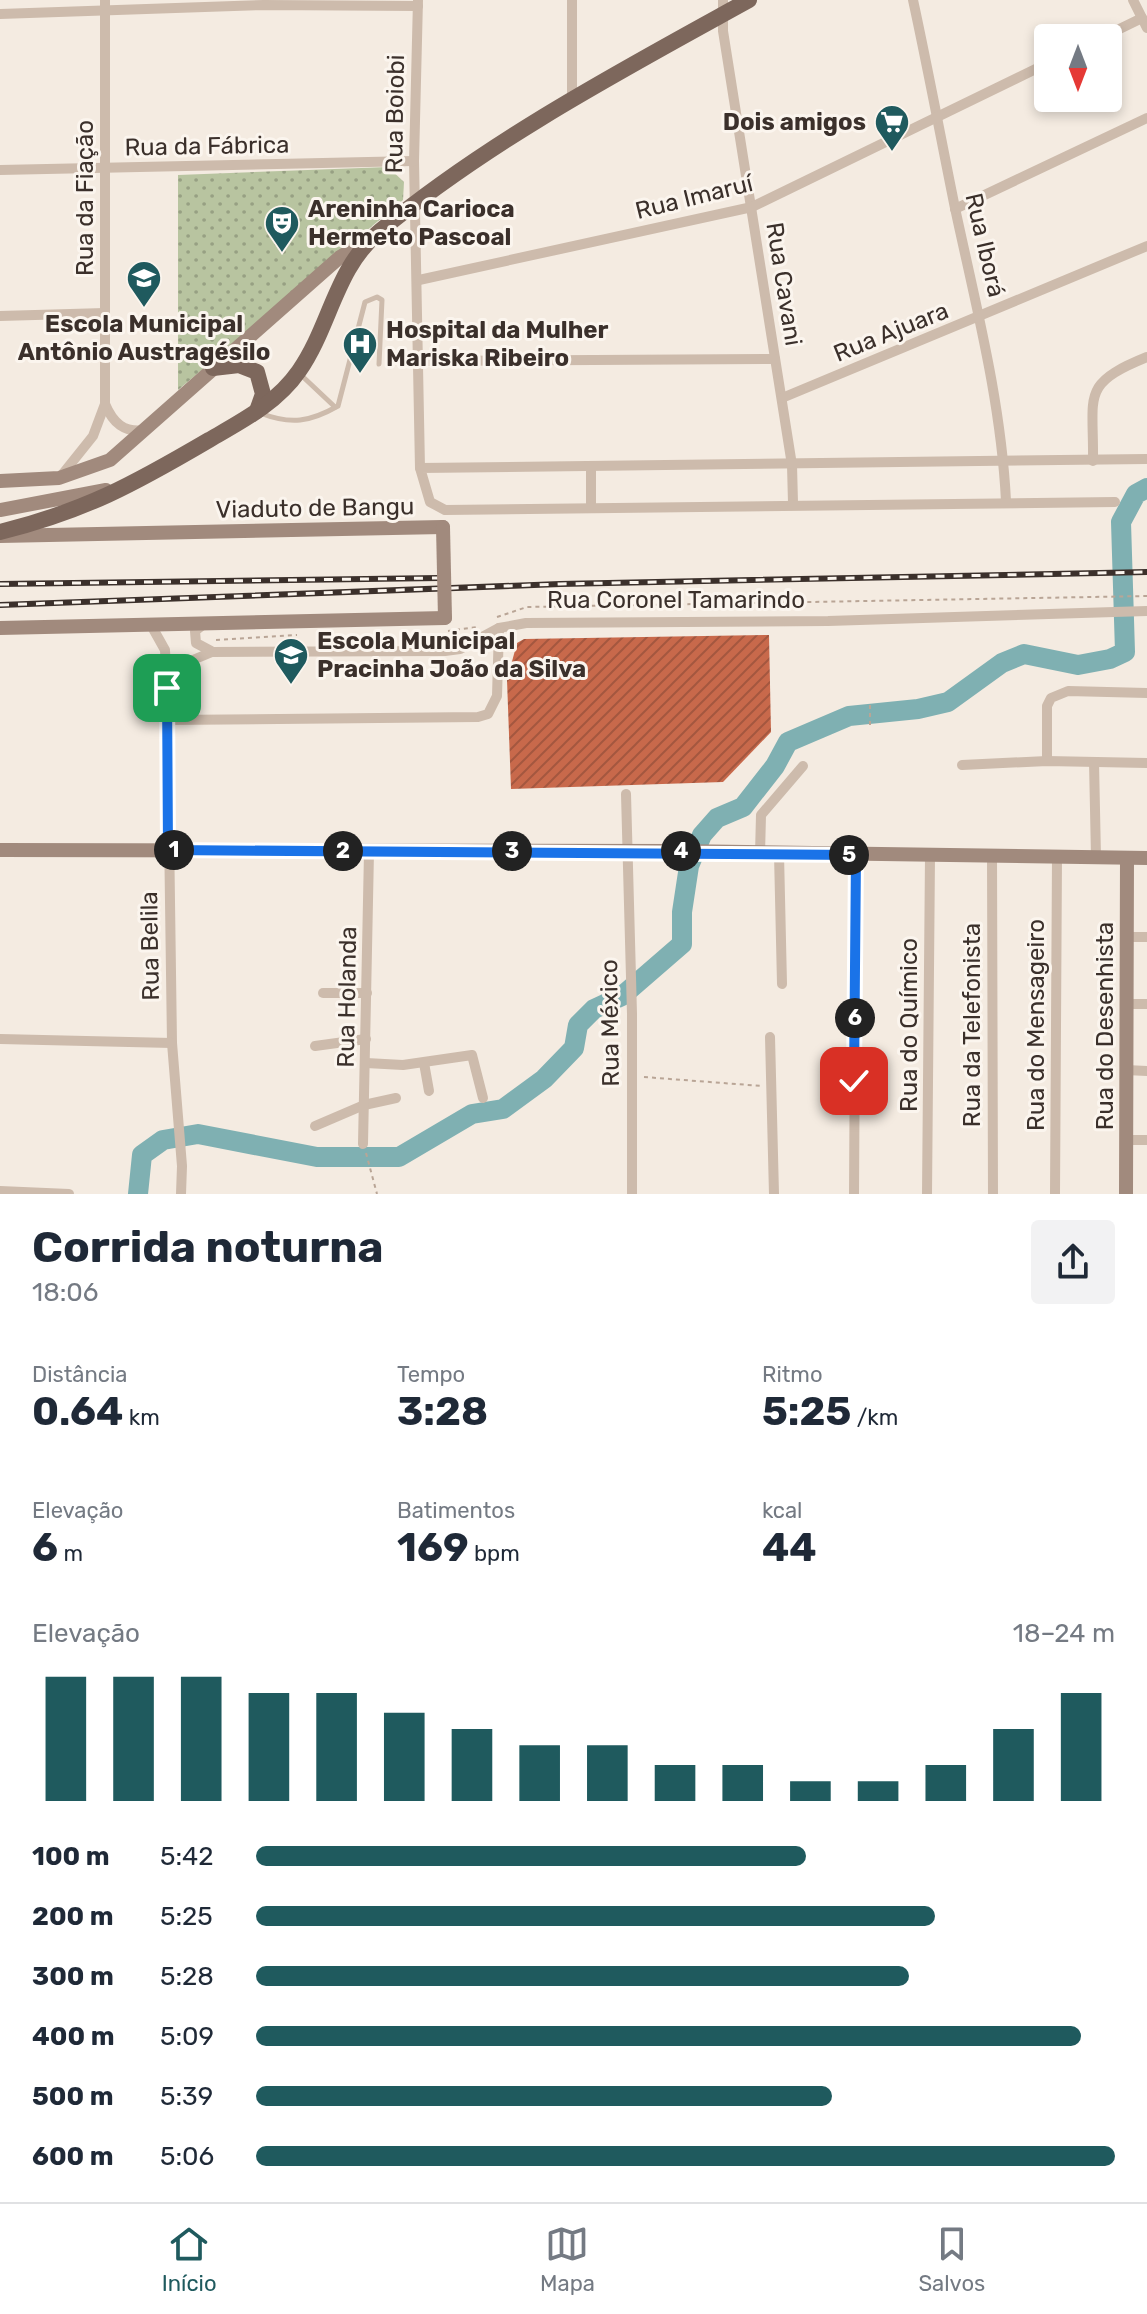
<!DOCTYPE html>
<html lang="pt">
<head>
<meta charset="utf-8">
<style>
	:root { --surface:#fff; --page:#f2f2f3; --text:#1f2937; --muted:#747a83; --line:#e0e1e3; --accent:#1f5a5e }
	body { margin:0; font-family:Rubik,sans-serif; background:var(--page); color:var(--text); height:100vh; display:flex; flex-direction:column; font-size:30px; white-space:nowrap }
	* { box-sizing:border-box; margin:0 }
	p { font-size:26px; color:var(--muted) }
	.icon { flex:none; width:44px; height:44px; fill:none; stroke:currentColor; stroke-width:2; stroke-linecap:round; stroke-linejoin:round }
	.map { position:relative; height:1194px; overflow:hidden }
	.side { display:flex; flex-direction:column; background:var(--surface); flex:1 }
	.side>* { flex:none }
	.needle { width:52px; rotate:180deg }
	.buttons { position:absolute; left:1034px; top:24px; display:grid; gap:16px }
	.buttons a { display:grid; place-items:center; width:88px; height:88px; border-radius:8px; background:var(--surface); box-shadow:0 4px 12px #0003; font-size:40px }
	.pin { position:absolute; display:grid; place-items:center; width:68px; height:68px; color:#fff; margin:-34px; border-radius:16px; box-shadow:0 4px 12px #0006 }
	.km { position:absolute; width:40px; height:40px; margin:-20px; border-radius:50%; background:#222; color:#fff; font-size:22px; line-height:40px; text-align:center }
	.round { display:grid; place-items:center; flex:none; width:84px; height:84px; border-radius:8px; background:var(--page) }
	.head { display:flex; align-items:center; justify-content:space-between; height:136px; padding:0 32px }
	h1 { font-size:44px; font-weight:700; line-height:60px }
	.metrics { display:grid; grid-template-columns:repeat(3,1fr); gap:12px; height:136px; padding:8px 32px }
	.metrics div { display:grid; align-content:center }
	.metrics b { font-size:40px; font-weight:700 }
	.metrics small { font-size:22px; font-weight:400 }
	.metrics p { font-size:22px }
	.chart { height:224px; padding:16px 32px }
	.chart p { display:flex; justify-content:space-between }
	.chart svg { width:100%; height:144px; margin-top:8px; stroke:var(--accent); stroke-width:6 }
	ul { padding:0 32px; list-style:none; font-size:26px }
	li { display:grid; grid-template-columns:128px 96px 1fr; align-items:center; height:60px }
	li i { height:20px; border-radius:10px; background:var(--accent) }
	.tabs { display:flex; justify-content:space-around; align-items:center; height:112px; border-top:2px solid var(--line); background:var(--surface); font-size:22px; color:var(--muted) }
	.tabs a { display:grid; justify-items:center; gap:4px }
	.tabs .on { color:var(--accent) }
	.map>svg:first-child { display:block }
	.park { fill:url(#park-dots) }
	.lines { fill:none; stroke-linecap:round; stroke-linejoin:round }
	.river { stroke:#7fb0b2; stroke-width:20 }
	.building { fill:url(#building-hatch) }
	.path { stroke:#b9a596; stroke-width:2; stroke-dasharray:4 4; stroke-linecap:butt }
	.lane { stroke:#cdbbac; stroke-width:5 }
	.street { stroke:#cdbbac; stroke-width:10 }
	.secondary { stroke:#a18a7d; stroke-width:14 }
	.primary { stroke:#7d675c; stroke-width:16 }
	.rail-casing { stroke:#3b302b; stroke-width:6 }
	.rail { stroke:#fbf5ee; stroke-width:3; stroke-dasharray:9; stroke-linecap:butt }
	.secondary-bridge { stroke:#a18a7d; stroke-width:14 }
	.route-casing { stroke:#fff; stroke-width:16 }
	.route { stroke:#1a73e8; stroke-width:10 }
	.labels { text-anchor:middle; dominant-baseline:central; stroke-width:6; stroke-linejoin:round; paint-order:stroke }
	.street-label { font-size:24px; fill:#3b302b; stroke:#fbf5ee }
	.poi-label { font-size:24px; font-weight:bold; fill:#3b302b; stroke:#fbf5ee; text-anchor:start }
</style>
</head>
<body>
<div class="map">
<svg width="1147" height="1194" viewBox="0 0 1147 1194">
	<defs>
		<pattern id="park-dots" width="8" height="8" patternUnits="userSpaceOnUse" patternTransform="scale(2)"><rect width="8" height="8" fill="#b8c4a0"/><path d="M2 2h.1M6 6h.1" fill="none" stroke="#97a083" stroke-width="1.8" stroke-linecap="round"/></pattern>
		<pattern id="building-hatch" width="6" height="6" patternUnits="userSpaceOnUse" patternTransform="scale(2)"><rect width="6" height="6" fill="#c8694b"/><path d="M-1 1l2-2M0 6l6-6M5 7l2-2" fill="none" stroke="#a4573f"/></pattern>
	</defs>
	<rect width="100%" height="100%" fill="#f4ebe1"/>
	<polygon class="park" points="388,167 404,182 403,200 178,390 178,175"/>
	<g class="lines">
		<polyline class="river" points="138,1194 142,1155 163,1140 198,1134 317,1157 399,1157 472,1114 503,1109 544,1079 574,1048 578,1025 594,1009 622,996 682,944 682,912 689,866 702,835 717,818 743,807 775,766 788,742 849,716 918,709 948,702 1002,663 1024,654 1078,665 1110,659 1125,652 1121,522 1136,494 1147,488"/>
	</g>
	<polygon class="building" points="769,635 771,732 723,782 511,789 507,680 517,643 524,639"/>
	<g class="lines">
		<g class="path">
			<polyline points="497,617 527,607 1147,596"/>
			<polyline points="448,631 477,627"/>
			<polyline points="216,640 297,635"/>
			<polyline points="870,705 870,726"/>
			<polyline points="644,1077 762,1086"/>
			<polyline points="366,1153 377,1194"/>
		</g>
		<g class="lane">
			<polyline points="301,375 335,407"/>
			<path d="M260,413c31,12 50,9 78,-7l27,-104 12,-5 5,3 -3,64"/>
		</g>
		<g class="street">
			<polyline points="418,0 414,161 420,468"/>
			<polyline points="723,0 723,31 792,465 793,503"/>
			<path d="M913,0c15,69 28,139 42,208 21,98 46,193 51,293"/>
			<polyline points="1133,0 1147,28"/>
			<polyline points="0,14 264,5 418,6"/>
			<polyline points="1101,38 1142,18"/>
			<polyline points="572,98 572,0"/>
			<polyline points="0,170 414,161"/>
			<polyline points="955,209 1147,118"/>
			<polyline points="419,280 752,207 1048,63"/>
			<polyline points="0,316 105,313"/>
			<polyline points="419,361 775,359"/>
			<polyline points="782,398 1147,246"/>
			<path d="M105,404c8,19 19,29 40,26"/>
			<path d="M1093,461c1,-66 -13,-77 54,-104"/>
			<polyline points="591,466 591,505"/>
			<polyline points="61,476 93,436 105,404 105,0"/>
			<polyline points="1115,502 445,510 430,502 420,468 1147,459"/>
			<polyline points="204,624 195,631 196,643 211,651"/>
			<polyline points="151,625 165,650 167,688 172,1043 182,1166 181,1194"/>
			<polyline points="167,688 188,662 212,652 445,651 460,649 499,628 526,623 828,621 1147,611"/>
			<polyline points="168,720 478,717 488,714 497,696 499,628"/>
			<polyline points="1047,761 1047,706 1051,698 1068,691 1147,693"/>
			<polyline points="1094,762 1096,857"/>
			<polyline points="962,765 1047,761 1147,763"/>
			<polyline points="626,794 632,1014 632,1194"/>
			<polyline points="760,854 761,815 803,766"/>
			<polyline points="779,854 782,984"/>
			<polyline points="992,856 993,1194"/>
			<polyline points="1127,937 1147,937"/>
			<polyline points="323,993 367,993"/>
			<polyline points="1127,1004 1147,1004"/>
			<polyline points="770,1037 774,1194"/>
			<polyline points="0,1039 172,1043"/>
			<polyline points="315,1046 366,1039"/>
			<polyline points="366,1063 403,1065 472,1055 483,1098"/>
			<polyline points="424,1063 429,1091"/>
			<polyline points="1126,1070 1147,1071"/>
			<polyline points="315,1126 364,1105 396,1098"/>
			<polyline points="1126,1140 1147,1140"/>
			<polyline points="363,1144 369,852"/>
			<polyline points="0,1191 69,1194"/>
			<polyline points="854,1194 856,855"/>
			<polyline points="927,1194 930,856"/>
			<polyline points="1055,1194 1057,857"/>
		</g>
		<g class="secondary">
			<polyline points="0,481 59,478 110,460 340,257 367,241"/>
			<polyline points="0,510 106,490"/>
			<polyline points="0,536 443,527"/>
			<polyline points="0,628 445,618"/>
			<polyline points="0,850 677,851 1147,858"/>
			<polyline points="1126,1194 1127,858"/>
		</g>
		<g class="primary">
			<polyline points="213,368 239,365 257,372 263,394 257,411"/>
			<path d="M0,532c85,-21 134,-48 209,-92 33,-19 68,-37 90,-69 32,-46 36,-103 81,-140 110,-91 244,-162 369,-231"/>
		</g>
		<g class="rail-casing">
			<g id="rail">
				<polyline points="0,584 440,578"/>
				<polyline points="0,605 560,584 1147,572"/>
			</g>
		</g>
		<use href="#rail" class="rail"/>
		<polyline class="secondary-bridge" points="443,527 445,618"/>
	</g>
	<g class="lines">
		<g class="route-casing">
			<polyline id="route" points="167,688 168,850 856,855 854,1081"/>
		</g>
		<use href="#route" class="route"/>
	</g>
	<defs>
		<g id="supermarket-pin" transform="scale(1.8)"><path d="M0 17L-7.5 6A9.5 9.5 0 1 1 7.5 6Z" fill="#1f5a5e" stroke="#fbf5ee"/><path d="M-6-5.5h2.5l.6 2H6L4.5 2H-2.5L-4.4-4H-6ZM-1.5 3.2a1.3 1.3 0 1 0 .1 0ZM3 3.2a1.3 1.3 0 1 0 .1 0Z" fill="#fff"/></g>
		<g id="theatre-pin" transform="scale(1.8)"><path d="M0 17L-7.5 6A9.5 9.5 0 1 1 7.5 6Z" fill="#1f5a5e" stroke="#fbf5ee"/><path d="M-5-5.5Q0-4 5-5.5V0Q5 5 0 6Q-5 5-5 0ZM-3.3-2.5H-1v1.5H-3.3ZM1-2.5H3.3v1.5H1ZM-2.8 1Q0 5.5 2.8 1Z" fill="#fff"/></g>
		<g id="school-pin" transform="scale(1.8)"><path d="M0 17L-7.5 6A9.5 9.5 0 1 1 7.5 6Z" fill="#1f5a5e" stroke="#fbf5ee"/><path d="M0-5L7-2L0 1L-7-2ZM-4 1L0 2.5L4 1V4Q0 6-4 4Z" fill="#fff"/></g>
		<g id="hospital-pin" transform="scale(1.8)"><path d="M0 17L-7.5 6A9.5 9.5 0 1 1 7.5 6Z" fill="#1f5a5e" stroke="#fbf5ee"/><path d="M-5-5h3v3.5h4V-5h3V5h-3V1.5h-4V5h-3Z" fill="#fff"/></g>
	</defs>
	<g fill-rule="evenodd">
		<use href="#supermarket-pin" x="892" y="122"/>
		<use href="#theatre-pin" x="282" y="223"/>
		<use href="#school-pin" x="144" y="278"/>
		<use href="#hospital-pin" x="360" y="344"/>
		<use href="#school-pin" x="291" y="655"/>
	</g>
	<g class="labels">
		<g class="street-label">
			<text transform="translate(395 114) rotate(-89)">Rua Boiobi</text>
			<text transform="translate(207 146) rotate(-1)">Rua da Fábrica</text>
			<text transform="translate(694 197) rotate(-14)">Rua Imaruí</text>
			<text transform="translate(85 198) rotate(-90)">Rua da Fiação</text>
			<text transform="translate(985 245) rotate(77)">Rua Iborá</text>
			<text transform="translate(784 284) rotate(81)">Rua Cavani</text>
			<text transform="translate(891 332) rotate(-22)">Rua Ajuara</text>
			<text transform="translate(315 508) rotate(-1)">Viaduto de Bangu</text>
			<text x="676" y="600">Rua Coronel Tamarindo</text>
			<text transform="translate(150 946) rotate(-91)">Rua Belila</text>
			<text transform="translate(347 997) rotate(-89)">Rua Holanda</text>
			<text transform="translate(610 1023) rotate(-91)">Rua México</text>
			<text transform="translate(909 1025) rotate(-90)">Rua do Químico</text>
			<text transform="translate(972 1025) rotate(-90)">Rua da Telefonista</text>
			<text transform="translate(1036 1025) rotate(-90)">Rua do Mensageiro</text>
			<text transform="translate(1105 1026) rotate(-90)">Rua do Desenhista</text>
		</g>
		<g class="poi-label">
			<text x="866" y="122" text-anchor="end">Dois amigos</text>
			<text x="308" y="209">Areninha Carioca<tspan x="308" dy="28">Hermeto Pascoal</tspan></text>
			<text x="144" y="324" text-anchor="middle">Escola Municipal<tspan x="144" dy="28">Antônio Austragésilo</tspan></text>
			<text x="386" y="330">Hospital da Mulher<tspan x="386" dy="28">Mariska Ribeiro</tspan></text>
			<text x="317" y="641">Escola Municipal<tspan x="317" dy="28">Pracinha João da Silva</tspan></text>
		</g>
	</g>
</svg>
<div class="buttons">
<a><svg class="needle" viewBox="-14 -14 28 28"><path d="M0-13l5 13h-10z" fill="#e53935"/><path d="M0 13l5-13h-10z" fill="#747a83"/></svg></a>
</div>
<div class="pin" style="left:167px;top:688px;background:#1e9e55"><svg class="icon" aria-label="arrive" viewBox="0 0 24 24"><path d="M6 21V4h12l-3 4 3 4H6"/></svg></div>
<div class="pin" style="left:854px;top:1081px;background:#d93025"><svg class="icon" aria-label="check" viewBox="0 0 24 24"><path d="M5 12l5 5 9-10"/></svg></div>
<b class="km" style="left:174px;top:850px">1</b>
<b class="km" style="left:343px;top:851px">2</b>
<b class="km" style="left:512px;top:851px">3</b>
<b class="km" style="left:681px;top:851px">4</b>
<b class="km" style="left:849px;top:855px">5</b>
<b class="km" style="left:855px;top:1018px">6</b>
</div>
<section class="side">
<div class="head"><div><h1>Corrida noturna</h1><p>18:06</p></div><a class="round"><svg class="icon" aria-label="share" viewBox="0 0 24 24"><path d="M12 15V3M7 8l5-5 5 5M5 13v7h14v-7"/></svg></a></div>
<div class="metrics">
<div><p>Distância</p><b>0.64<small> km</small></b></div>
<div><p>Tempo</p><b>3:28</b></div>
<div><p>Ritmo</p><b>5:25<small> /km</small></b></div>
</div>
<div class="metrics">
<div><p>Elevação</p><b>6<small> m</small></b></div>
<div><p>Batimentos</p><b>169<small> bpm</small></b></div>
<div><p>kcal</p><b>44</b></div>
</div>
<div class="chart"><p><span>Elevação</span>18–24 m</p>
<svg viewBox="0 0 160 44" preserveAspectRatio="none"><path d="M5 44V6M15 44V6M25 44V6M35 44V11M45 44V11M55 44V17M65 44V22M75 44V27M85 44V27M95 44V33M105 44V33M115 44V38M125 44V38M135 44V33M145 44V22M155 44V11"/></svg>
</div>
<ul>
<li><b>100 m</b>5:42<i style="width:64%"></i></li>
<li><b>200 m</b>5:25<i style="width:79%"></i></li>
<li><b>300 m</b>5:28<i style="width:76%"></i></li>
<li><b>400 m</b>5:09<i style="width:96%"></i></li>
<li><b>500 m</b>5:39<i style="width:67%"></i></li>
<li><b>600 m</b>5:06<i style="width:100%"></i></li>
</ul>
</section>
<nav class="tabs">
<a class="on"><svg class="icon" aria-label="home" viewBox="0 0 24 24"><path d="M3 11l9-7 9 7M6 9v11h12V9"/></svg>Início</a>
<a><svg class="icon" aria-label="map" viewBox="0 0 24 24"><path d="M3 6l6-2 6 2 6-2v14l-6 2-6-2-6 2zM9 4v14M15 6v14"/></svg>Mapa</a>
<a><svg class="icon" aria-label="saved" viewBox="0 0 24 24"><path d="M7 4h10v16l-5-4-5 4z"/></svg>Salvos</a>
</nav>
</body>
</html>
